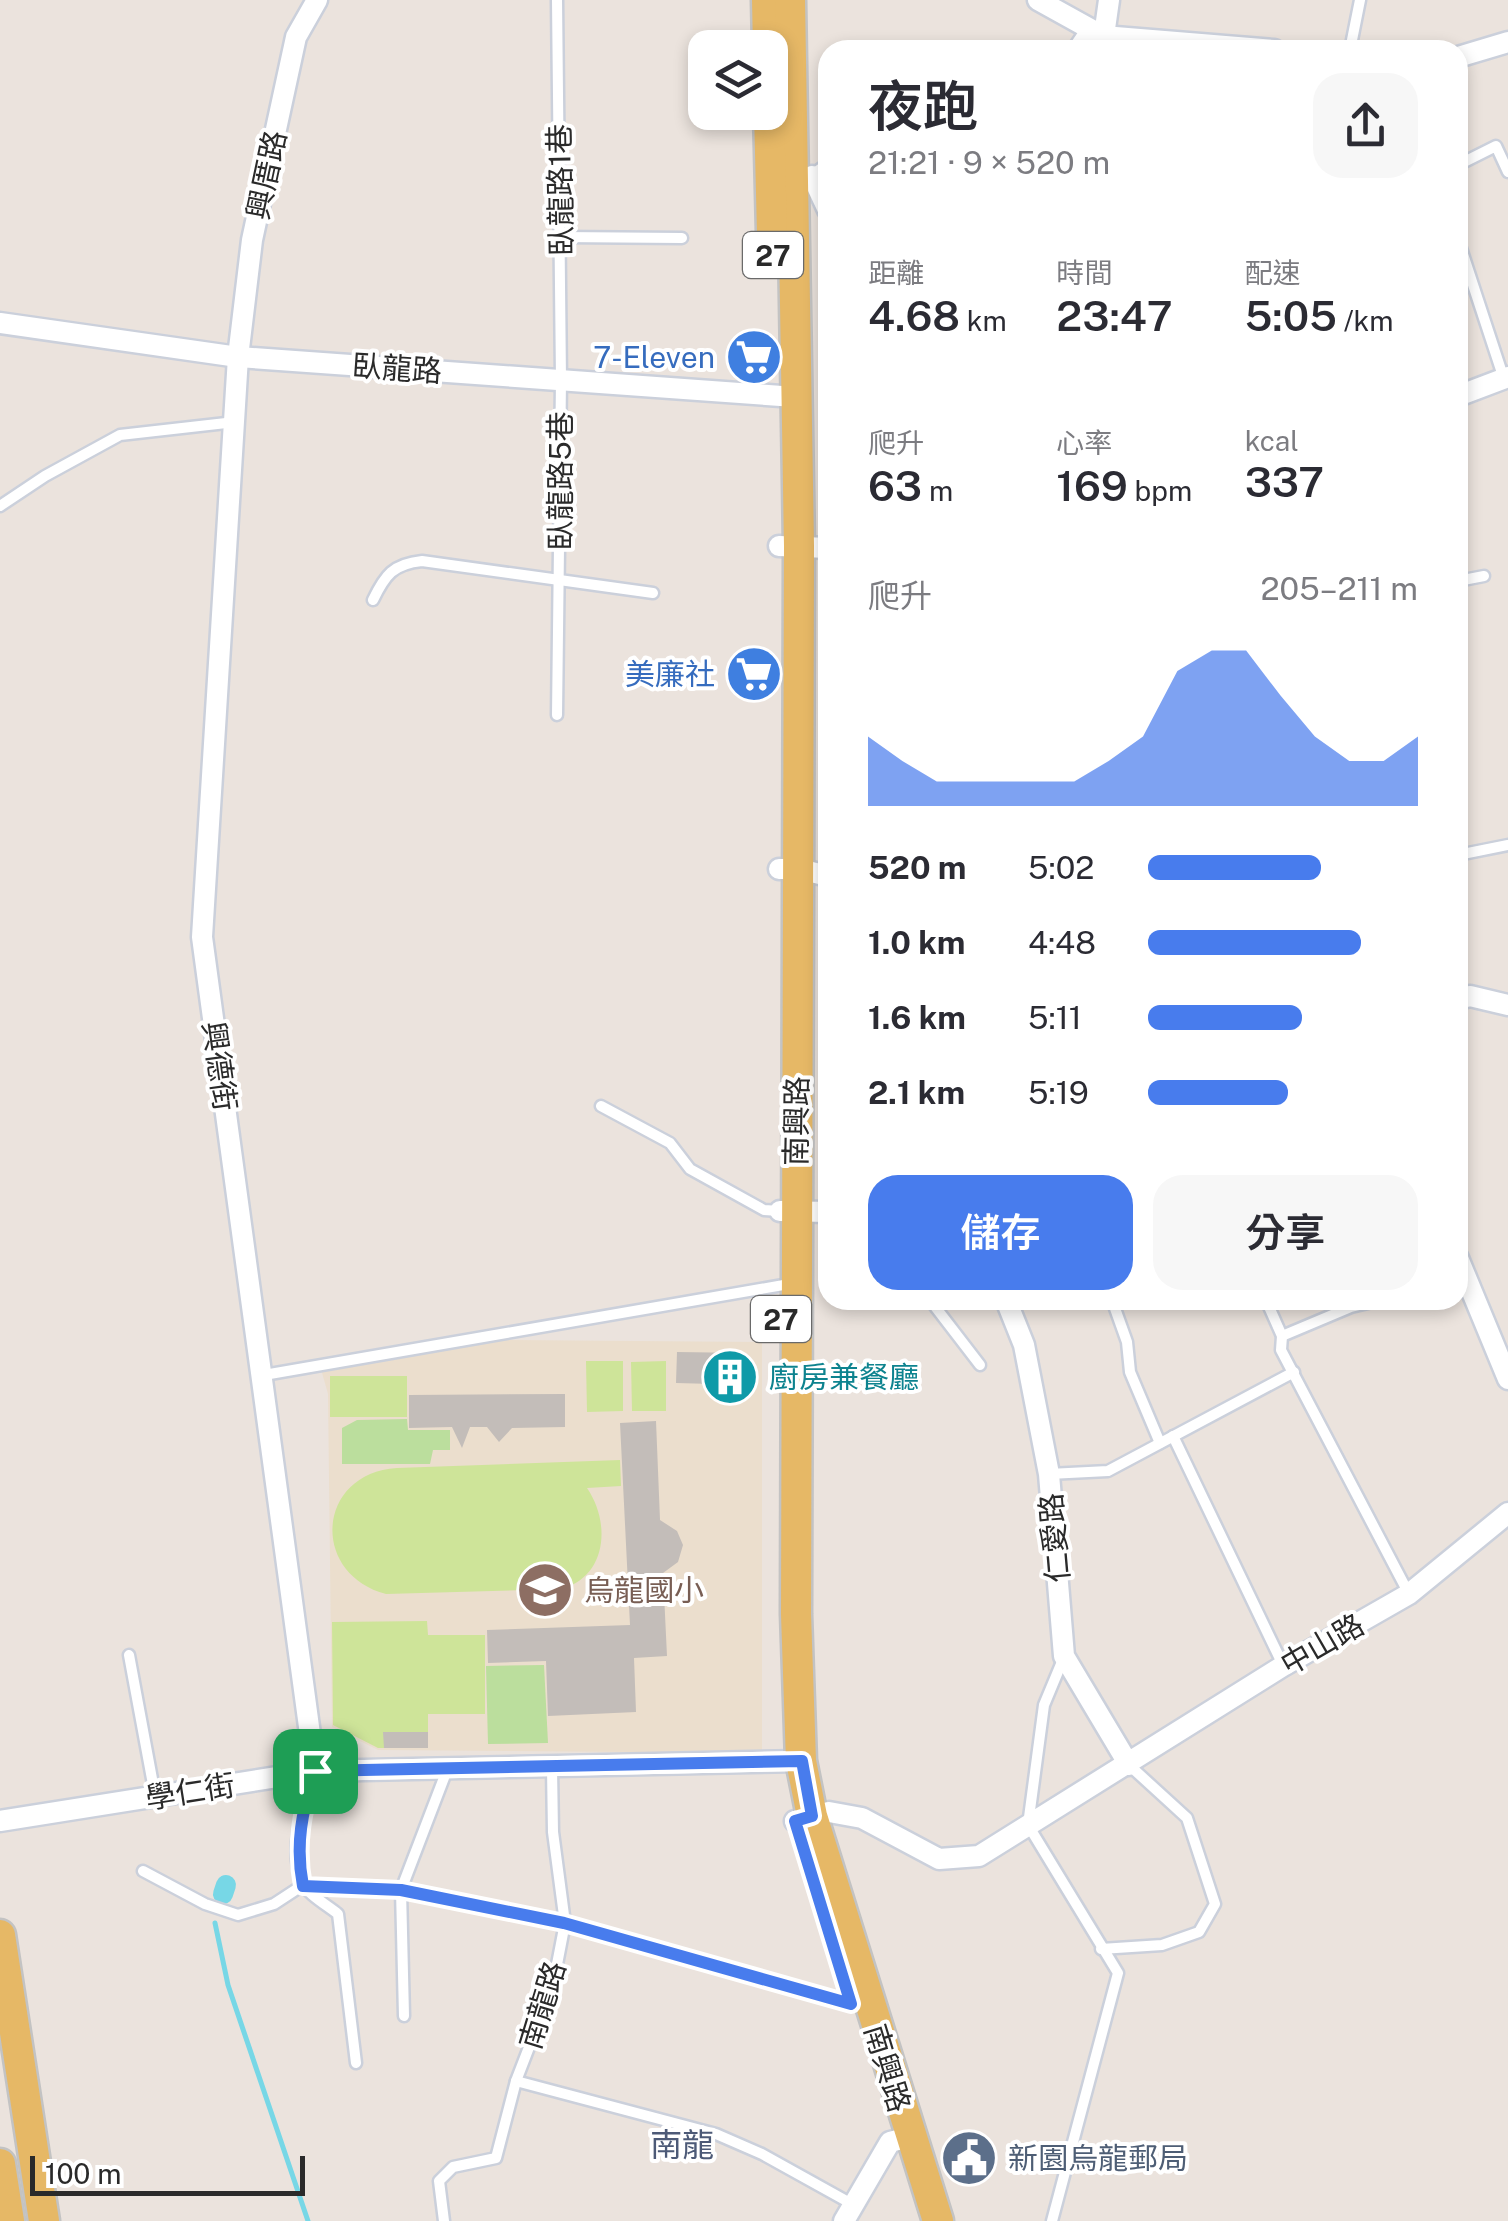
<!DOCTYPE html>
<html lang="zh-TW">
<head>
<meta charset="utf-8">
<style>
	:root { --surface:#fff; --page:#f7f7f7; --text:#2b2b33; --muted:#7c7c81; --accent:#487ced }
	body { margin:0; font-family:"Public Sans","Noto Sans TC",sans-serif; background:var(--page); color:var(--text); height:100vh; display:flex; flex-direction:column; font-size:38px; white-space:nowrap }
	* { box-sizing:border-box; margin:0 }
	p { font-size:32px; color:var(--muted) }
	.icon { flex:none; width:55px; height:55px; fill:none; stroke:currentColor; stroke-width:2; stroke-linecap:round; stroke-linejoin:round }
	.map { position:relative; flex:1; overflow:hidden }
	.side { position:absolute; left:818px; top:40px; width:650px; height:1270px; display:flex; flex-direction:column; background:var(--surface); border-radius:30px; box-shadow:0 5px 15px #0003 }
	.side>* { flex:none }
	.tools { position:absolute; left:688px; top:30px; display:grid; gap:20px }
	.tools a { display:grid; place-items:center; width:100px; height:100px; border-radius:20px; background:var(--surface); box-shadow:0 5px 15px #0003; font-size:50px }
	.scale { position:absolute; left:30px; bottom:25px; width:275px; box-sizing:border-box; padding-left:10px; border:5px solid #2a2a2a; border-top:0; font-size:28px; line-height:35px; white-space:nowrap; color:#2a2a2a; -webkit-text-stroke:8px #fff; paint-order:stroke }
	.pin { position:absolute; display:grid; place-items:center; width:85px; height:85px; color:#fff; margin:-42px; border-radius:20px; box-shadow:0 5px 15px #0006 }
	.round { display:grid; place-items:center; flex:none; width:105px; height:105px; border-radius:30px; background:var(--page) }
	.headline { display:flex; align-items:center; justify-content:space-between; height:170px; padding:0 50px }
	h1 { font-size:55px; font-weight:600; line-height:75px }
	.stats { display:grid; grid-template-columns:repeat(3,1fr); gap:15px; height:170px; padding:10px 50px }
	.stats div { display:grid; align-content:center }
	.stats b { font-size:42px; font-weight:600 }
	.stats small { font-size:28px; font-weight:400 }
	.stats p { font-size:28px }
	.chart { height:280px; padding:20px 50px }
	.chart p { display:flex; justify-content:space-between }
	.chart svg { width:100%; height:180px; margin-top:10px; fill:var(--accent); opacity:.7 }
	.cta { display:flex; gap:20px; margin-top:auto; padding:20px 50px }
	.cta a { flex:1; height:115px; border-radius:30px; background:var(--accent); color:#fff; font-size:40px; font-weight:600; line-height:115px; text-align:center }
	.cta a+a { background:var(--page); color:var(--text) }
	ul { padding:0 50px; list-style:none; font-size:32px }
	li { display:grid; grid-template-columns:160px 120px 1fr; align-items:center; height:75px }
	li i { height:25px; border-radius:12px; background:var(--accent) }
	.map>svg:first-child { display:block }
	.education { fill:#ebdecd }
	.green { fill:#bbde9d }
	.pitch { fill:#cee499 }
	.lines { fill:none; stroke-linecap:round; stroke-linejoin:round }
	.stream { stroke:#77d7e6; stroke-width:5 }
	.canal { stroke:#77d7e6; stroke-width:20 }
	.building { fill:#c3bdb9 }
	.service-casing { stroke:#cbd0db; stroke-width:15 }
	.minor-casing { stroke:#cbd0db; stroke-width:25 }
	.primary-casing { stroke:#c3c3c3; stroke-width:35 }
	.service { stroke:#fff; stroke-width:10 }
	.minor { stroke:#fff; stroke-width:20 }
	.primary { stroke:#e6b866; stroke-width:30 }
	.route-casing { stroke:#fff; stroke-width:20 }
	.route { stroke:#487ced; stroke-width:12 }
	.labels { text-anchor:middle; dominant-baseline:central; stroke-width:8; stroke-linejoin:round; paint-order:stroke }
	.shield { fill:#fff; stroke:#6a6a6a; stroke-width:2.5 }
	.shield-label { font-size:28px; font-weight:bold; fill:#2a2a2a }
	.street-label { font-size:30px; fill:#2a2a2a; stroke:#fff }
	.shop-label { font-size:30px; fill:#366cbe; stroke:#fff; text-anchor:end }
	.culture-label { font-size:30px; fill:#0d838f; stroke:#fff; text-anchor:start }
	.education-label { font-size:30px; fill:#785e54; stroke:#fff; text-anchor:start }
	.service-label { font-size:30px; fill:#4e5e75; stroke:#fff; text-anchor:start }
	.neighbourhood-label { font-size:32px; fill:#4d5a77; stroke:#fff }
</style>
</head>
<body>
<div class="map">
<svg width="1508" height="2221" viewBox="0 0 1508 2221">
	<rect width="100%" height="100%" fill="#ebe3dd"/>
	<polygon class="education" points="495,1340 762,1342 762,1753 378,1750 332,1727 328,1394 321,1369"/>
	<g class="green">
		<polygon points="407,1419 408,1430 450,1430 450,1450 433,1450 430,1464 342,1464 342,1428 357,1420"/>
		<polygon points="544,1665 548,1743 488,1744 486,1666"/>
	</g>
	<g class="pitch">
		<polygon points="586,1361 623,1361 623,1411 587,1412"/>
		<polygon points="666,1361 666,1411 632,1411 631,1362"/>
		<rect x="330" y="1376" width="77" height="41"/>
		<path d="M620,1460l1,26 -34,2c24,35 20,88 -25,101l-176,5c-77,-21 -69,-121 11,-126z"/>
		<polygon points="427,1621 428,1635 485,1635 485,1714 428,1714 428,1748 378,1748 333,1725 332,1622"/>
	</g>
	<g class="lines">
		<polyline class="stream" points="215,1923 228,1985 308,2221"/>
		<polyline class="canal" points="223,1894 226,1885"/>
	</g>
	<g class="building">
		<polygon points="677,1352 746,1353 746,1380 736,1380 735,1398 713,1398 713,1384 676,1383"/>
		<polygon points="565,1394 565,1427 512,1428 499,1442 487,1427 470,1427 462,1448 452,1427 409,1428 409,1395"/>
		<polygon points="656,1421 660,1520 677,1531 683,1545 678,1562 663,1573 667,1656 634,1658 636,1712 548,1716 546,1661 488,1663 487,1630 630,1625 620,1423"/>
		<polygon points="383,1732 428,1732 428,1748 384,1748"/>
	</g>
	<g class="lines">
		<g class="service-casing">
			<g id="service">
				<polyline points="557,0 561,380 557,715"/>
				<polyline points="1350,50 1360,0"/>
				<polyline points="1458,165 1496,146 1508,172"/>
				<polyline points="811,176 828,163"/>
				<polyline points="561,237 682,238"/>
				<polyline points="1458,239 1504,379"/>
				<polyline points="0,506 45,476 120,435 235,422"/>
				<polyline points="1458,581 1484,576"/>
				<path d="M373,600c12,-25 20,-36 49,-39l231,32"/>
				<polyline points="1458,855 1508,845"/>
				<polyline points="601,1106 670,1143 690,1169 764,1210 780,1211"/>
				<polyline points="930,1300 980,1365"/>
				<polyline points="1112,1300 1127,1342 1130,1372 1160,1443"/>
				<polyline points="1266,1300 1282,1336 1281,1350 1409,1594"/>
				<polyline points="1282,1336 1351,1307 1381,1300"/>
				<polyline points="264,1375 795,1283"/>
				<polyline points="1173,1436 1283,1665"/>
				<polyline points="1049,1474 1108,1471 1294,1372"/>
				<polyline points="129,1655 155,1795"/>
				<path d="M314,1772c-10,33 -26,76 -12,110 5,12 25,23 36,32l18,149"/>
				<polyline points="143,1871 205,1904 238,1915 274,1904 303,1885 401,1890 565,1923 851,2004"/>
				<polyline points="1101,1949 1162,1945 1199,1932 1215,1904 1187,1818 1129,1765"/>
				<polyline points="404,2016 401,1890 447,1770"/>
				<polyline points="516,2081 716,2134 762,2154 852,2204"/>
				<polyline points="444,2221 439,2181 453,2167 496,2158 516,2081 553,1985 565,1923 553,1832 552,1768"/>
				<polyline points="1052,2221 1118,1973 1028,1825 1044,1705 1064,1657"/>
			</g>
		</g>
		<g class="minor-casing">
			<g id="minor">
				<polyline points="1038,0 1103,36 1274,50"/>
				<polyline points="1078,50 1091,31"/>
				<polyline points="1102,50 1109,0"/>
				<polyline points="1458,57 1508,42"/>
				<polyline points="812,176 828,210"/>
				<polyline points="0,323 238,357 795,397"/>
				<polyline points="1458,396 1508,377"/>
				<polyline points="779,546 828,548"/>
				<polyline points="779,869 799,869 828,876"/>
				<polyline points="1458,999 1470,996 1508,1005"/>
				<polyline points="780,1211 828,1212"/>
				<polyline points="1458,1258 1508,1379"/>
				<polyline points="1006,1300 1024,1345 1049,1474 1064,1656 1129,1765"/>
				<polyline points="315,1771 202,937 238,357 252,240 296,37 317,0"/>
				<polyline points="0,1821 315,1771 801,1761"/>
				<polyline points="795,1821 829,1812 862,1818 939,1859 979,1856 1283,1666 1409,1594 1508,1513"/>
				<polyline points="844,2221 890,2142 909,2137"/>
			</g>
		</g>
		<g class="primary-casing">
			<g id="primary">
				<polyline points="767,0 768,48"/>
				<polyline points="790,0 799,546 796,1614 801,1761 812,1816 938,2221"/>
				<polyline points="769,112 772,233"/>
				<polyline points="0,1935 44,2221"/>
				<polyline points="0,2164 9,2221"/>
			</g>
		</g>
		<use href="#service" class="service"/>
		<use href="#minor" class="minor"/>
		<use href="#primary" class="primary"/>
	</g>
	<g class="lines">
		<g class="route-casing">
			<path id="route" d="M802,1761l10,55 -17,5 56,183 -287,-81 -163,-33 -98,-4c-8,-41 -1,-76 12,-115z"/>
		</g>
		<use href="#route" class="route"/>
	</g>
	<defs>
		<g id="supermarket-disc" transform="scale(2.875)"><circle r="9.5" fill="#3f7fe0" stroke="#fff"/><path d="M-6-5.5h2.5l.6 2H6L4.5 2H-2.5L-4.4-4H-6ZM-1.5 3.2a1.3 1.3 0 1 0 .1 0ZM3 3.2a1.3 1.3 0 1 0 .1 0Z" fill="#fff"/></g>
		<g id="building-disc" transform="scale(2.875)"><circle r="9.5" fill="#0f9aa8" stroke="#fff"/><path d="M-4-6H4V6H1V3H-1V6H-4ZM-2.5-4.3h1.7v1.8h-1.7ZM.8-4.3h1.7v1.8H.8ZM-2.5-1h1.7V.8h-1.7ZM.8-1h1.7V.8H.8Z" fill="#fff"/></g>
		<g id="school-disc" transform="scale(2.875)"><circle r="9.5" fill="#8d6e63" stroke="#fff"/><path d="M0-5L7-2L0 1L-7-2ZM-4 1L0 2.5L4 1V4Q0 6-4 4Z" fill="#fff"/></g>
		<g id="civic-disc" transform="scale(2.875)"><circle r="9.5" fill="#5c6f8a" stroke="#fff"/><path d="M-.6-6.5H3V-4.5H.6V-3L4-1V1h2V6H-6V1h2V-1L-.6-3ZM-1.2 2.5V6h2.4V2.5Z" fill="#fff"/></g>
	</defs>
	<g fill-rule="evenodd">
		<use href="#supermarket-disc" x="754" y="357"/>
		<use href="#supermarket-disc" x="754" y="674"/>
		<use href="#building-disc" x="730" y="1377"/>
		<use href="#school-disc" x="545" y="1590"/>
		<use href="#civic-disc" x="969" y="2158"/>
	</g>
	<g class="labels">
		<g class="shield">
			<rect x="743" y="232" width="60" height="46" rx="8"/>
			<rect x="751" y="1296" width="60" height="46" rx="8"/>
		</g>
		<g class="shield-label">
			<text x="773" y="255">27</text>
			<text x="781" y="1319">27</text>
		</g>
		<g class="street-label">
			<text transform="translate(266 175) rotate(-78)">興厝路</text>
			<text transform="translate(560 190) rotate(-91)">臥龍路1巷</text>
			<text transform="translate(397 368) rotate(4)">臥龍路</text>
			<text transform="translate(560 481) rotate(-90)">臥龍路5巷</text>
			<text transform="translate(220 1066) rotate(82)">興德街</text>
			<text transform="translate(796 1121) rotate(-89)">南興路</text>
			<text transform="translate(1054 1538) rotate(-95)">仁愛路</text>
			<text transform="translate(1322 1644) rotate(-30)">中山路</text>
			<text transform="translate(190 1791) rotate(-9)">學仁街</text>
			<text transform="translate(542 2005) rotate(-73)">南龍路</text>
			<text transform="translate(888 2068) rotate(73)">南興路</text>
		</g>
		<g class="shop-label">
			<text x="715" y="357">7-Eleven</text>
			<text x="715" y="674">美廉社</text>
		</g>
		<g class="culture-label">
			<text x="769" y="1377">廚房兼餐廳</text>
		</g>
		<g class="education-label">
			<text x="584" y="1590">烏龍國小</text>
		</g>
		<g class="service-label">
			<text x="1008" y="2158">新園烏龍郵局</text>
		</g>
		<g class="neighbourhood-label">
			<text x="682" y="2144">南龍</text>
		</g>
	</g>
</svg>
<div class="tools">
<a><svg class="icon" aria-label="layers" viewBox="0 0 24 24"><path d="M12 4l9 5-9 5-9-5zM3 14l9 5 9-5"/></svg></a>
</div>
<div class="scale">100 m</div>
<div class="pin" style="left:315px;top:1771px;background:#1e9e55"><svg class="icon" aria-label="arrive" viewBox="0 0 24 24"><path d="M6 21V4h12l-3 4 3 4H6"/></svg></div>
<section class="side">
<div class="headline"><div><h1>夜跑</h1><p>21:21 · 9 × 520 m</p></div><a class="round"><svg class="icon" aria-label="share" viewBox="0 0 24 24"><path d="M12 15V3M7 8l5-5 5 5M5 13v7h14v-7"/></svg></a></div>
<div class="stats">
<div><p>距離</p><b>4.68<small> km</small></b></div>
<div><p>時間</p><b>23:47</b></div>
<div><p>配速</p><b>5:05<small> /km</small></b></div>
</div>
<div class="stats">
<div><p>爬升</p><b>63<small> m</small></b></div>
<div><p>心率</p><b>169<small> bpm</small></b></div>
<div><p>kcal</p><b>337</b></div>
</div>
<div class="chart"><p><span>爬升</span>205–211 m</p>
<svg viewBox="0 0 160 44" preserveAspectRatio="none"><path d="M0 44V27L10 33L20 38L30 38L40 38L50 38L60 38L70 33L80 27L90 11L100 6L110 6L120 17L130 27L140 33L150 33L160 27V44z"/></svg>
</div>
<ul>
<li><b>520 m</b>5:02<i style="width:64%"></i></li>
<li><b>1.0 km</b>4:48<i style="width:79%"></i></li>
<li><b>1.6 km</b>5:11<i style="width:57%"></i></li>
<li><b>2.1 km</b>5:19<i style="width:52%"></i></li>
</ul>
<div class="cta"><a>儲存</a><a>分享</a></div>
</section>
</div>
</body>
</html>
